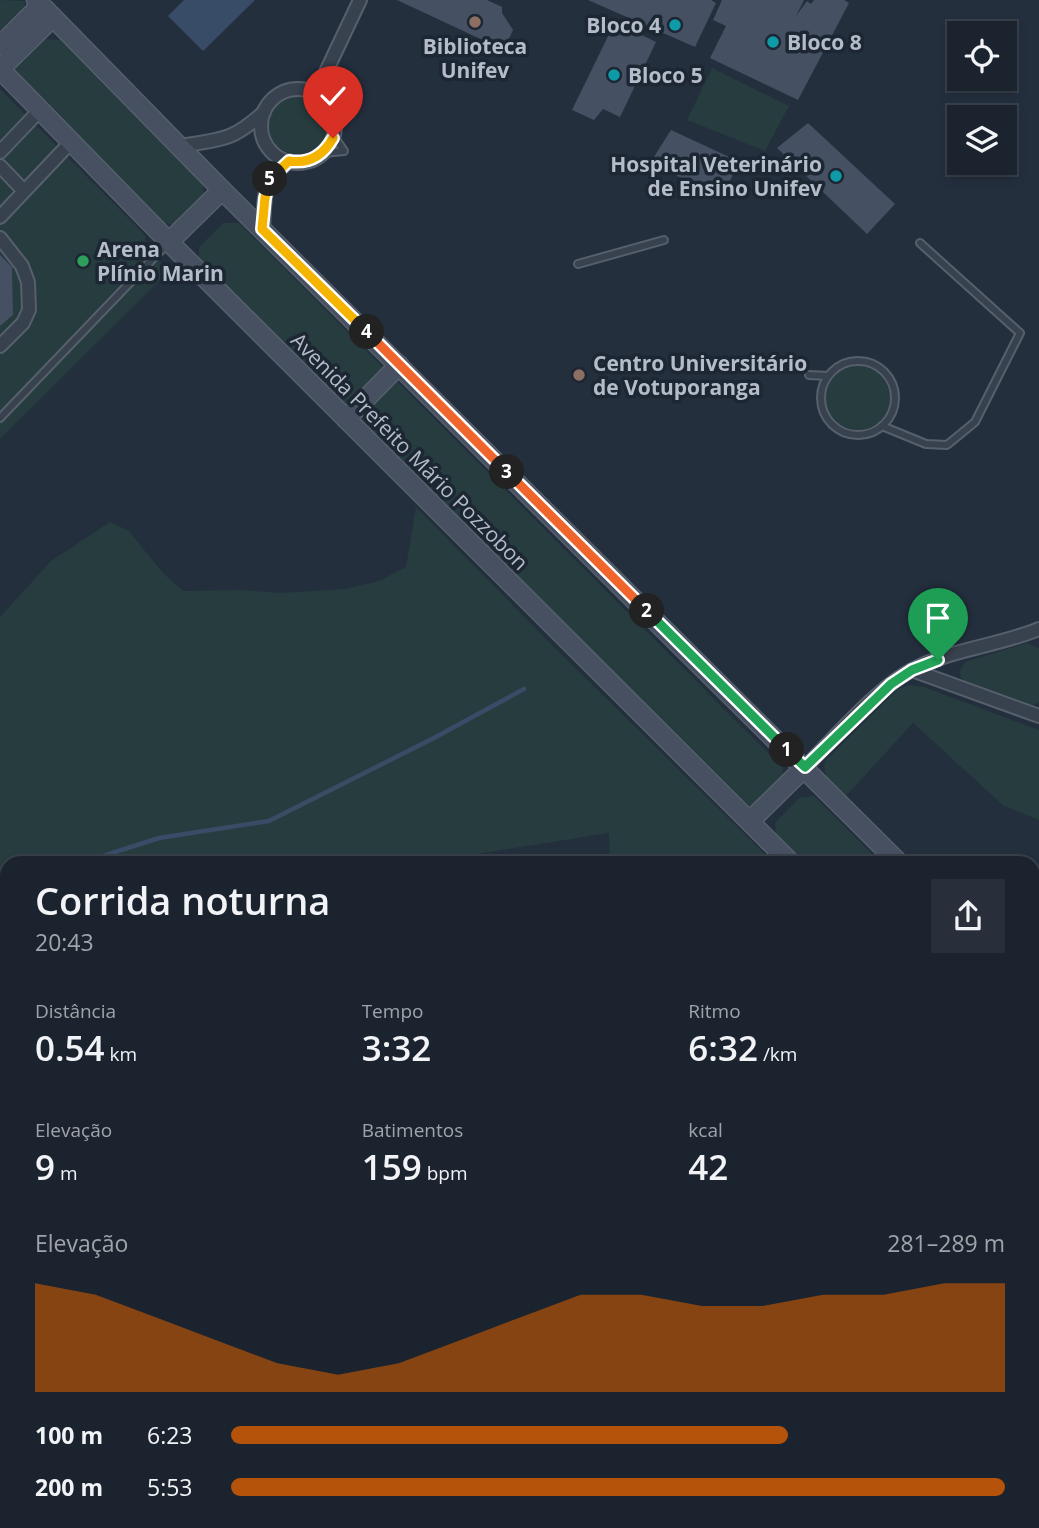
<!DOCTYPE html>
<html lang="pt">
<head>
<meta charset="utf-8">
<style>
	:root { --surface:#1b232e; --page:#282f3a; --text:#f1f3f6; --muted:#a0a4aa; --line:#39404a; --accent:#b45309 }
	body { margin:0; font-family:"Open Sans",sans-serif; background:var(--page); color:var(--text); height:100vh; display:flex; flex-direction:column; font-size:26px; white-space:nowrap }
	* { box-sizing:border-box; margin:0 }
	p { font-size:23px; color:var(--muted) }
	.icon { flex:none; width:38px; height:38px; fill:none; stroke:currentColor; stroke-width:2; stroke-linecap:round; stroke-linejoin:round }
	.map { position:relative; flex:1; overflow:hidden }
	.details { position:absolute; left:0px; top:856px; width:1040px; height:674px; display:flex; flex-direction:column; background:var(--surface); border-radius:21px 21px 0 0; box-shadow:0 4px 10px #0003,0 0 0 2px var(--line) }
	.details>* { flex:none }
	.buttons { position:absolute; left:947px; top:21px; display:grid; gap:14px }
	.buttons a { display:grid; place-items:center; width:70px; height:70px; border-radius:0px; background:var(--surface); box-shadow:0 4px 10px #0003,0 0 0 2px var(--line); font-size:35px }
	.pin { position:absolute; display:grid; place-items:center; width:60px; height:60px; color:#fff; margin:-72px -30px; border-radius:50% 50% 50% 0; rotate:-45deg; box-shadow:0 0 7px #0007 }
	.pin .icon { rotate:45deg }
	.km { position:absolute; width:35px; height:35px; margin:-18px; border-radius:50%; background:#222; color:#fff; font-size:19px; line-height:35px; text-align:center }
	.round { display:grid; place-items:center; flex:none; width:74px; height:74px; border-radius:0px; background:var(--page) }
	.summary { display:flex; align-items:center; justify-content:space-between; height:119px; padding:0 35px }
	h1 { font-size:38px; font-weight:600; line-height:52px }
	.stats { display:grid; grid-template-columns:repeat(3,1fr); gap:10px; height:119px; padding:7px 35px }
	.stats div { display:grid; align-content:center }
	.stats b { font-size:35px; font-weight:600 }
	.stats small { font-size:19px; font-weight:400 }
	.stats p { font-size:19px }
	.chart { height:196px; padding:14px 35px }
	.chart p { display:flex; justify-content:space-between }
	.chart svg { width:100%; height:126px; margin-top:7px; fill:var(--accent); opacity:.7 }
	ul { padding:0 35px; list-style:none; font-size:23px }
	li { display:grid; grid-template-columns:112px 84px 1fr; align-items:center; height:52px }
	li i { height:18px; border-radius:9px; background:var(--accent) }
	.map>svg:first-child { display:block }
	.green { fill:#263c3f }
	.water { fill:#394c67 }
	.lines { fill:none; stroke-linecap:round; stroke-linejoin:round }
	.stream { stroke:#394c67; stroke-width:4.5 }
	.building { fill:#455162 }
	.lane-casing { stroke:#565f6c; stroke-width:10 }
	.street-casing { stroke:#565f6c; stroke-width:16 }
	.secondary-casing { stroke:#565f6c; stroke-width:21 }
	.lane { stroke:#38414e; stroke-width:6 }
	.street { stroke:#38414e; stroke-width:12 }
	.secondary { stroke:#465061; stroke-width:18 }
	.split-1-casing { stroke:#fff; stroke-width:14 }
	.split-2-casing { stroke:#fff; stroke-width:14 }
	.split-3-casing { stroke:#fff; stroke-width:14 }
	.split-4-casing { stroke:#fff; stroke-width:14 }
	.split-5-casing { stroke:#fff; stroke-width:14 }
	.split-6-casing { stroke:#fff; stroke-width:14 }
	.split-1 { stroke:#22a559; stroke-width:9 }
	.split-2 { stroke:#22a559; stroke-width:9 }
	.split-3 { stroke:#f0652b; stroke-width:9 }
	.split-4 { stroke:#f0652b; stroke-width:9 }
	.split-5 { stroke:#f5b400; stroke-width:9 }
	.split-6 { stroke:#f5b400; stroke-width:9 }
	.education-dot { fill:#8d6e63; stroke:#1d2633; stroke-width:2.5 }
	.culture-dot { fill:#0f9aa8; stroke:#1d2633; stroke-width:2.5 }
	.leisure-dot { fill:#2e9e5b; stroke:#1d2633; stroke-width:2.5 }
	.labels { text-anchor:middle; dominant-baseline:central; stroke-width:7; stroke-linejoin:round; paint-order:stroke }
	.poi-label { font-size:21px; font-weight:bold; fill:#b4bcc9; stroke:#1d2633; text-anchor:start }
	.street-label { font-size:21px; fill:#b4bcc9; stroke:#1d2633 }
</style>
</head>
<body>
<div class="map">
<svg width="1039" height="1528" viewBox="0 0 1039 1528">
	<rect width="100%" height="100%" fill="#242f3e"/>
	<g class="green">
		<polygon points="0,0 25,1 23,15 0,38"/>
		<polygon points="41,39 62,40 203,182 204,199 174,225 159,222 15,78 16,62"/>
		<polygon points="712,68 789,106 765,151 687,120"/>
		<polygon points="0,89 145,235 146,247 177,278 162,278 0,439 0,326 13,315 12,267 0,255"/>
		<circle cx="298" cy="124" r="30"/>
		<polygon points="223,223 239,223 783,768 782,784 758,806 741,806 199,264 199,247"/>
		<circle cx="858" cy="398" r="32"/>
		<polygon points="416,507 555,648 774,863 610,863 609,833 421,863 7,863 7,972 0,977 0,617 51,561 110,522 129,531 162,572 183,591 240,590 280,593 345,589 379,581 406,567"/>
		<polygon points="1027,643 1039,648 1039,703 1032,705 970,684 961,678 960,670 965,662"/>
		<path d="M909,685l15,2 115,43v90l-35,-14 -91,-83 -69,75c-10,-12 -23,-20 -19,-37l73,-72z"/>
		<polygon points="814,796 881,863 802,863 776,837 775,823 799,798"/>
		<polygon points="0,1156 7,1157 7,1258 0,1258"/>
	</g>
	<polygon class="water" points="184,0 255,0 203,51 168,16"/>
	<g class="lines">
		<g class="stream">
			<polyline points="81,863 159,838 269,821 432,739 524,689"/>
			<polyline points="0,899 7,898"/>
		</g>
	</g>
	<g class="building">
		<polygon points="397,0 487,0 502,7 502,13 513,30 504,50"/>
		<polygon points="588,0 711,0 716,3 695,47"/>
		<polygon points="722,0 804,0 796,16 807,1 811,4 814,0 844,0 849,3 798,100 710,58 726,26 713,20"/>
		<polygon points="615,22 656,42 620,117 603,109 594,120 572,110"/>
		<polygon points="808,123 895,204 867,234 777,148"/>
		<polygon points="671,130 740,162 721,197 650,163"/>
		<polygon points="0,255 12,267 13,315 0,326"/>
	</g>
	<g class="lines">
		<g class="lane-casing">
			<g id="lane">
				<polyline points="323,153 344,151 333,135"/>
				<polyline points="578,264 664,240"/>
				<circle cx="858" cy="398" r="37"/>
				<polyline points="809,375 828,376"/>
				<polyline points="0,418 168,243"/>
				<polyline points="882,426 926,444 947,445 975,422 1020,333 920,243"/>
			</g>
		</g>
		<g class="street-casing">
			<g id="street">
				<circle cx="298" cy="126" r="37"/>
				<polyline points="321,97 325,74 360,0"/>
				<path d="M180,146c41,-7 51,-4 84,-34"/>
				<polyline points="0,152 40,110"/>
				<polyline points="0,166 24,191"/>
				<polyline points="0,217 71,142"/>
				<path d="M263,230c2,-36 -2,-45 26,-69"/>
				<polyline points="0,238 22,266 28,282 29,310 23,323 0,346"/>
				<polyline points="912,670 1039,716"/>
				<path d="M805,767c29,-28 72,-79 107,-97 39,-21 86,-24 127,-41"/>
				<polyline points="1032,976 1039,974"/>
				<polyline points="0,1265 7,1265"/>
				<polyline points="0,1350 7,1350"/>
				<polyline points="1032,1401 1039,1401"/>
				<polyline points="73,1528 73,1522"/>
				<polyline points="282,1528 283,1522"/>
				<polyline points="497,1528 498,1522"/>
				<polyline points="713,1528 713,1522"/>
				<polyline points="922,1528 923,1522"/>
			</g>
		</g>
		<g class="secondary-casing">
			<g id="secondary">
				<polyline points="36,0 222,190 899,863"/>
				<polyline points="0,46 41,5"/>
				<polyline points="0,69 169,242 791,863"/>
				<polyline points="0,69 52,18"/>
				<polyline points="169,242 222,190"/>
				<polyline points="346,419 399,365"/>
				<polyline points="750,821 805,767"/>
				<path d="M1032,998l5,6c0,33 2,70 -5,102"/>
				<polyline points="0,1113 7,1113"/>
				<polyline points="1032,1116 1039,1126"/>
				<polyline points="0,1144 7,1144"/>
				<polyline points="1032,1178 1039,1168"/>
				<polyline points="1032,1197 1039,1197"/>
			</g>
		</g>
		<use href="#lane" class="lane"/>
		<use href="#street" class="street"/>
		<use href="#secondary" class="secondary"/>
	</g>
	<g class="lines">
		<g class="split-1-casing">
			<polyline id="split-1" points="787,750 805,767 891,684 912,670 938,660"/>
		</g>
		<g class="split-2-casing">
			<polyline id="split-2" points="647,611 787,750"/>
		</g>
		<g class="split-3-casing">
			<polyline id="split-3" points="507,472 647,611"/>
		</g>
		<g class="split-4-casing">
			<polyline id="split-4" points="367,332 507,472"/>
		</g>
		<g class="split-5-casing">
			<polyline id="split-5" points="270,179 265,198 262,229 367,332"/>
		</g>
		<g class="split-6-casing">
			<path id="split-6" d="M270,179l19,-18c20,3 34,-5 44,-23"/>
		</g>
		<use href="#split-1" class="split-1"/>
		<use href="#split-2" class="split-2"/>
		<use href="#split-3" class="split-3"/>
		<use href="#split-4" class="split-4"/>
		<use href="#split-5" class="split-5"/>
		<use href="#split-6" class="split-6"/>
	</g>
	<g class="education-dot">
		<circle cx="475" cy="22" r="7"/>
		<circle cx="579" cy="375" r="7"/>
	</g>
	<g class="culture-dot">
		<circle cx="675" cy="25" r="7"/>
		<circle cx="773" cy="42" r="7"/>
		<circle cx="614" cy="75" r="7"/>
		<circle cx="836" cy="176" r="7"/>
	</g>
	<circle class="leisure-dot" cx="83" cy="261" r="7"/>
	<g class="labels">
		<g class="poi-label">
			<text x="661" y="25" text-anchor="end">Bloco 4</text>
			<text x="787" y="42">Bloco 8</text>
			<text x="475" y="46" text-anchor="middle">Biblioteca<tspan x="475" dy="24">Unifev</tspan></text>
			<text x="628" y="75">Bloco 5</text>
			<text x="822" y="164" text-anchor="end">Hospital Veterinário<tspan x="822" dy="24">de Ensino Unifev</tspan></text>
			<text x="97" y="249">Arena<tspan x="97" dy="24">Plínio Marin</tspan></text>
			<text x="593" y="363">Centro Universitário<tspan x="593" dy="24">de Votuporanga</tspan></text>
		</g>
		<g class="street-label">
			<text transform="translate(410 451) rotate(45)">Avenida Prefeito Mário Pozzobon</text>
		</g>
	</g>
</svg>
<div class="buttons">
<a><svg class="icon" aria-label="locate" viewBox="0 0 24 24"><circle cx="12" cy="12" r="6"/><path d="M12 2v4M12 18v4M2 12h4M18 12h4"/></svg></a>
<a><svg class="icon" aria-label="layers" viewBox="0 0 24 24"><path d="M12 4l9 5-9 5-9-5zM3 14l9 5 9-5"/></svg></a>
</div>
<div class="pin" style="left:938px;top:660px;background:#1e9e55"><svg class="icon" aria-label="arrive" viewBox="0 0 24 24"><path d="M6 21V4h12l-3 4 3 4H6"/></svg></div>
<div class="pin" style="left:333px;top:138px;background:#d93025"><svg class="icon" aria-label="check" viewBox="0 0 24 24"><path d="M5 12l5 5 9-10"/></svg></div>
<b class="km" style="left:787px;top:750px">1</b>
<b class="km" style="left:647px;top:611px">2</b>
<b class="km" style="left:507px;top:472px">3</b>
<b class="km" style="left:367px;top:332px">4</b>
<b class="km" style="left:270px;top:179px">5</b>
<section class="details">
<div class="summary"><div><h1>Corrida noturna</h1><p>20:43</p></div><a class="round"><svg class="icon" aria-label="share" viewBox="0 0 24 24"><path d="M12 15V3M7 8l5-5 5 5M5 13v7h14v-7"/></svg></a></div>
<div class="stats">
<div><p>Distância</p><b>0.54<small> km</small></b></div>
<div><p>Tempo</p><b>3:32</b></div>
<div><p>Ritmo</p><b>6:32<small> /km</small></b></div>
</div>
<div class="stats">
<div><p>Elevação</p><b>9<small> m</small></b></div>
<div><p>Batimentos</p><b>159<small> bpm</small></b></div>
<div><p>kcal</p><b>42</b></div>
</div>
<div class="chart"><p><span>Elevação</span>281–289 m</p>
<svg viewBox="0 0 160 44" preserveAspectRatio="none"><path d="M0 44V6L10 10L20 18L30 26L40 34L50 38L60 34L70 26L80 18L90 10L100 10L110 14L120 14L130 10L140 10L150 6L160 6V44z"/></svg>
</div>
<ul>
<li><b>100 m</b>6:23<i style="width:72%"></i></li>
<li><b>200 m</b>5:53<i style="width:100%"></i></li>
</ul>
</section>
</div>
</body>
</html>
